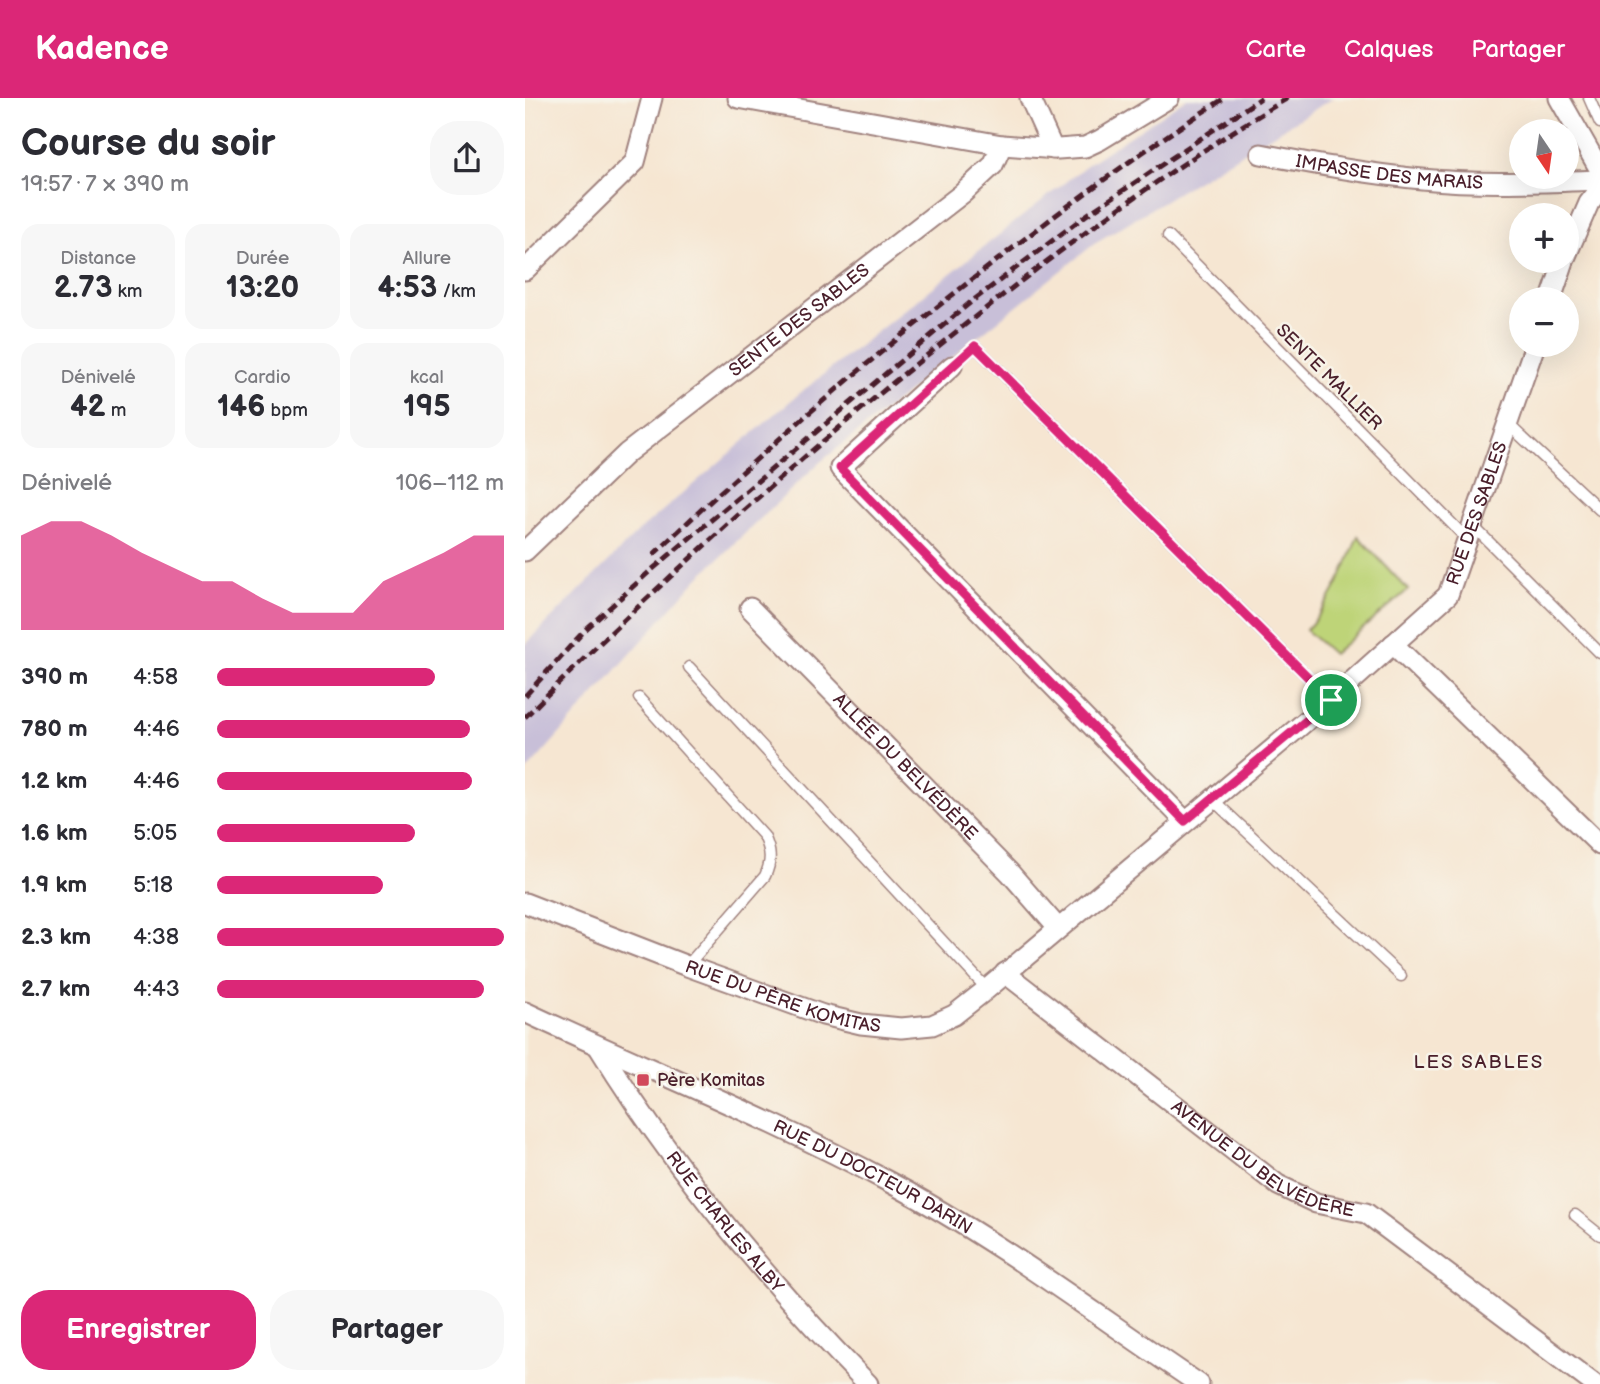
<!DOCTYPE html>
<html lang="fr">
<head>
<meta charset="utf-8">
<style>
	:root { --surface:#fff; --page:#f7f7f7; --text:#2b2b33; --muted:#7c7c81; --accent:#db2777 }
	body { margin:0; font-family:"Balsamiq Sans",sans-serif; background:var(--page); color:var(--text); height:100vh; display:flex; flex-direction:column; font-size:26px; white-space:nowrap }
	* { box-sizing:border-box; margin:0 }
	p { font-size:23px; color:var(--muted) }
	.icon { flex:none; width:38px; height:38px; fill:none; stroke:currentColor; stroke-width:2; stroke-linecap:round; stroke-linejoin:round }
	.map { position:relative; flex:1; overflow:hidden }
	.panel { display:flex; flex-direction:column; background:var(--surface); width:525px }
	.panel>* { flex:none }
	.needle { width:46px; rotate:167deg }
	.buttons { position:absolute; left:984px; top:21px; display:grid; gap:14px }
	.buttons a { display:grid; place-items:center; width:70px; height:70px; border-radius:50%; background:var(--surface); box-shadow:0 7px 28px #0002; font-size:35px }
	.pin { position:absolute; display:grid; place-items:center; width:60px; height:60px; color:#fff; margin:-30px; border:4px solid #fff; border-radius:50%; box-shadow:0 2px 7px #0007 }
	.round { display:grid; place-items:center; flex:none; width:74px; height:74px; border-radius:28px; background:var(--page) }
	.summary { display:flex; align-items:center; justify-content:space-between; height:119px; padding:0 21px }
	h1 { font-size:38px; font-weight:800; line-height:52px }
	.figures { display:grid; grid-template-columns:repeat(3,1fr); gap:10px; height:119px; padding:7px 21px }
	.figures div { display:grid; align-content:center; border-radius:18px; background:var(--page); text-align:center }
	.figures b { font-size:30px; font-weight:800 }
	.figures small { font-size:19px; font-weight:400 }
	.figures p { font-size:19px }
	.chart { height:196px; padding:14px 21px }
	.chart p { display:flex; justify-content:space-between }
	.chart svg { width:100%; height:126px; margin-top:7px; fill:var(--accent); opacity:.7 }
	.cta { display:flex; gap:14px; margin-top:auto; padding:14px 21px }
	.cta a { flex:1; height:80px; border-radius:28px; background:var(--accent); color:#fff; font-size:28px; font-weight:800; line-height:80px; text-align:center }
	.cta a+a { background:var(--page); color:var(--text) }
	ul { padding:0 21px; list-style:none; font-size:23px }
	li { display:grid; grid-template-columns:112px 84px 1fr; align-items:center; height:52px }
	li i { height:18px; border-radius:9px; background:var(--accent) }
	header { display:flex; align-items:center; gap:42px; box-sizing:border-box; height:98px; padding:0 35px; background:var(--accent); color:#fff }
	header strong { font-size:33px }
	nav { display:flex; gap:38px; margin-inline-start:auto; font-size:24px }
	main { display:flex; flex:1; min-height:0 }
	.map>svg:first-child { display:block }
	.railway { fill:#c8bfd8 }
	.green { fill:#bed478; stroke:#847a52; stroke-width:2 }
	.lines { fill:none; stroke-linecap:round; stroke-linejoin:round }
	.lane-casing { stroke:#a0827e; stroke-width:13 }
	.street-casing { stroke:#a0827e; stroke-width:23 }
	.lane { stroke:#fff; stroke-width:10 }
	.street { stroke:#fff; stroke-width:19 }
	.rail { stroke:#4a1f2b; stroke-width:5; stroke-dasharray:10 5; stroke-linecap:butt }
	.route-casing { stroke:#fff; stroke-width:14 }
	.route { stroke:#db2777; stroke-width:9 }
	.poi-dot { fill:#d1495b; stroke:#f7f3e8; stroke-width:2.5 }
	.labels { text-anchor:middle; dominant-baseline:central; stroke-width:5; stroke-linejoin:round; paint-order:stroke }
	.street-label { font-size:18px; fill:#4a1f2b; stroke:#f7f3e8 }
	.poi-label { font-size:18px; fill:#4a1f2b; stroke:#f7f3e8; text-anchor:start }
	.neighbourhood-label { font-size:19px; letter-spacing:2px; fill:#4a1f2b; stroke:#f7f3e8 }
</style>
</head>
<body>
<header>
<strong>Kadence</strong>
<nav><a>Carte</a><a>Calques</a><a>Partager</a></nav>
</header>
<main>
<section class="panel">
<div class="summary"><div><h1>Course du soir</h1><p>19:57 · 7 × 390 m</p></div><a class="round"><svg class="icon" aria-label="share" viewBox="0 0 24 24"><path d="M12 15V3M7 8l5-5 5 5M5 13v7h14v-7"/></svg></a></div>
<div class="figures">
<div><p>Distance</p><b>2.73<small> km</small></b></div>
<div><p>Durée</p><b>13:20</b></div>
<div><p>Allure</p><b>4:53<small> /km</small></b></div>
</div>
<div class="figures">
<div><p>Dénivelé</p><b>42<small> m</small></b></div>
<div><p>Cardio</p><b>146<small> bpm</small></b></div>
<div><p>kcal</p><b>195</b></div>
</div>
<div class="chart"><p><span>Dénivelé</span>106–112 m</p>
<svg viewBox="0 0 160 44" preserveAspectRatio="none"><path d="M0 44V11L10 6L20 6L30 11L40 17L50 22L60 27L70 27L80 33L90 38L100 38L110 38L120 27L130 22L140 17L150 11L160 11V44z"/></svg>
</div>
<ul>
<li><b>390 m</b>4:58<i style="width:76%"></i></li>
<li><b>780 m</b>4:46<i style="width:88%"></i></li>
<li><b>1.2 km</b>4:46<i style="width:89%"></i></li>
<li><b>1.6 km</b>5:05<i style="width:69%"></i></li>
<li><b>1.9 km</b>5:18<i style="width:58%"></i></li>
<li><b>2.3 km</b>4:38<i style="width:100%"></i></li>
<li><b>2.7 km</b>4:43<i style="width:93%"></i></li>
</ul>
<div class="cta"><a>Enregistrer</a><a>Partager</a></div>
</section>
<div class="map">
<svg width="1075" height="1286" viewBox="0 0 1075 1286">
	<rect width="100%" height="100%" fill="#f7f3e8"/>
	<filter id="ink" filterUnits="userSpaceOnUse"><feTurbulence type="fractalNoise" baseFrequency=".0143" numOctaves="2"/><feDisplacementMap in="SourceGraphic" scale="14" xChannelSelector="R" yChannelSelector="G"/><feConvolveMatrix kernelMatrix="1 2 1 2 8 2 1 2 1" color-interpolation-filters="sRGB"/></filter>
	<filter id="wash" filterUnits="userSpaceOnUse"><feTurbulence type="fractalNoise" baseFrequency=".00686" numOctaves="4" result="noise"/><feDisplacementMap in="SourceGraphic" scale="28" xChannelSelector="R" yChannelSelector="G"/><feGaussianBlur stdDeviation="1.57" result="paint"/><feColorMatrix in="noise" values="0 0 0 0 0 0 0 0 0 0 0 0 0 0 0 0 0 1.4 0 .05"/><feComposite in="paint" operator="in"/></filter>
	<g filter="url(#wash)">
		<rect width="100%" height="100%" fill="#f6e6d2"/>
		<polygon class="railway" points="662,0 808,0 573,143 294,365 171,482 0,675 0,547 115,432 269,300 563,66"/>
		<path class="green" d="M833,438l50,54 -75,64 -27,-24c24,-24 40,-62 52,-94z"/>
	</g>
	<g filter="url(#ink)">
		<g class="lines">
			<g class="lane-casing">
				<g id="lane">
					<polyline points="1064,0 1075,25"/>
					<polyline points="643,138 942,441"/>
					<polyline points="427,268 450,248 806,602"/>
					<polyline points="983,326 1075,412"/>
					<polyline points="948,428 1075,555"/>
					<polyline points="164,569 462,891"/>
					<path d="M114,600l125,138c7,15 8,25 1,40l-78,90"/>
					<polyline points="687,701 876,878"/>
					<polyline points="1050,1117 1075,1137"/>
				</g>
			</g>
			<g class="street-casing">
				<g id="street">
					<polyline points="213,0 477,47 533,51 560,49 575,42 644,0"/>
					<polyline points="505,0 528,51"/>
					<polyline points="1034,0 1075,72"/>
					<path id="s1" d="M736,56c53,10 107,20 161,25 59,6 118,3 178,1"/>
					<polyline points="1041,158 1064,105 1075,91"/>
					<polyline points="0,172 110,64 127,0"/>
					<polyline points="1026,201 1039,163"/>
					<polyline points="427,268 315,370 660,723"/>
					<path id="s2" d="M0,453l102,-98 336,-260 30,-28 9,-20"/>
					<path id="s3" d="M225,510l260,265 47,54"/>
					<polyline points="868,546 1075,747"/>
					<path id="s4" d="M0,805l162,63 136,49 38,9 40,4 31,-3 22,-10 33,-26 344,-289 117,-105 87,-250"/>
					<path id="s5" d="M480,875l273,212 38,18 50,10 228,171"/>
					<path id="s6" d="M0,914c121,57 245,106 364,170 109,58 207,133 310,202"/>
					<path id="s7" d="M73,948c75,122 170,236 270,338"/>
				</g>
			</g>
			<use href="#lane" class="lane"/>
			<use href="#street" class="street"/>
			<g class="rail">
				<path d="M128,457c111,-106 225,-204 347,-297 73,-57 147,-111 225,-160"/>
				<polyline points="0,598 60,532 123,475 446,204 560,118 736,0"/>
				<path d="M0,619c127,-128 261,-248 401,-361 115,-93 235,-183 362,-258"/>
			</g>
		</g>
	</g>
	<g class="lines" filter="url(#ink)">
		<g class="route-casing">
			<polygon id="route" points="450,248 806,602 660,723 315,370"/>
		</g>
		<use href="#route" class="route"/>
	</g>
	<rect class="poi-dot" x="111" y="975" width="14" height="14" rx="3.5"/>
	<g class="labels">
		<g class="street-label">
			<text stroke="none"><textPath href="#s1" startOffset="130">IMPASSE DES MARAIS</textPath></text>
			<text stroke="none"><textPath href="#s2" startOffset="359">SENTE DES SABLES</textPath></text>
			<text transform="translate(804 279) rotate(45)">SENTE MALLIER</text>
			<text stroke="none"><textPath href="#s4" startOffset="1188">RUE DES SABLES</textPath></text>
			<text stroke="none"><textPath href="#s3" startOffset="222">ALLÉE DU BELVÉDÈRE</textPath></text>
			<text stroke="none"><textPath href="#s4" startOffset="275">RUE DU PÈRE KOMITAS</textPath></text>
			<text stroke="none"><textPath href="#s5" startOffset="320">AVENUE DU BELVÉDÈRE</textPath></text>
			<text stroke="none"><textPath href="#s6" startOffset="385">RUE DU DOCTEUR DARIN</textPath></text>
			<text stroke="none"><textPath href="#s7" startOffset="217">RUE CHARLES ALBY</textPath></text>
		</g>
		<g class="poi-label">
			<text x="132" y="982">Père Komitas</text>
		</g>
		<g class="neighbourhood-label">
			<text x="954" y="964">LES SABLES</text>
		</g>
	</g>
</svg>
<div class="buttons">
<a><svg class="needle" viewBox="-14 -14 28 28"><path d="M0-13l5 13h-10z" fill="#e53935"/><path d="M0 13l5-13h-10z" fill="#7c7c81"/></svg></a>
<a>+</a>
<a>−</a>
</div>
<div class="pin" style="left:806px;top:602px;background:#1e9e55"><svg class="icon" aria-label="arrive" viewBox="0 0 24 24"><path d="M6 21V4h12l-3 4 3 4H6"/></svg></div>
</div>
</main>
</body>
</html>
